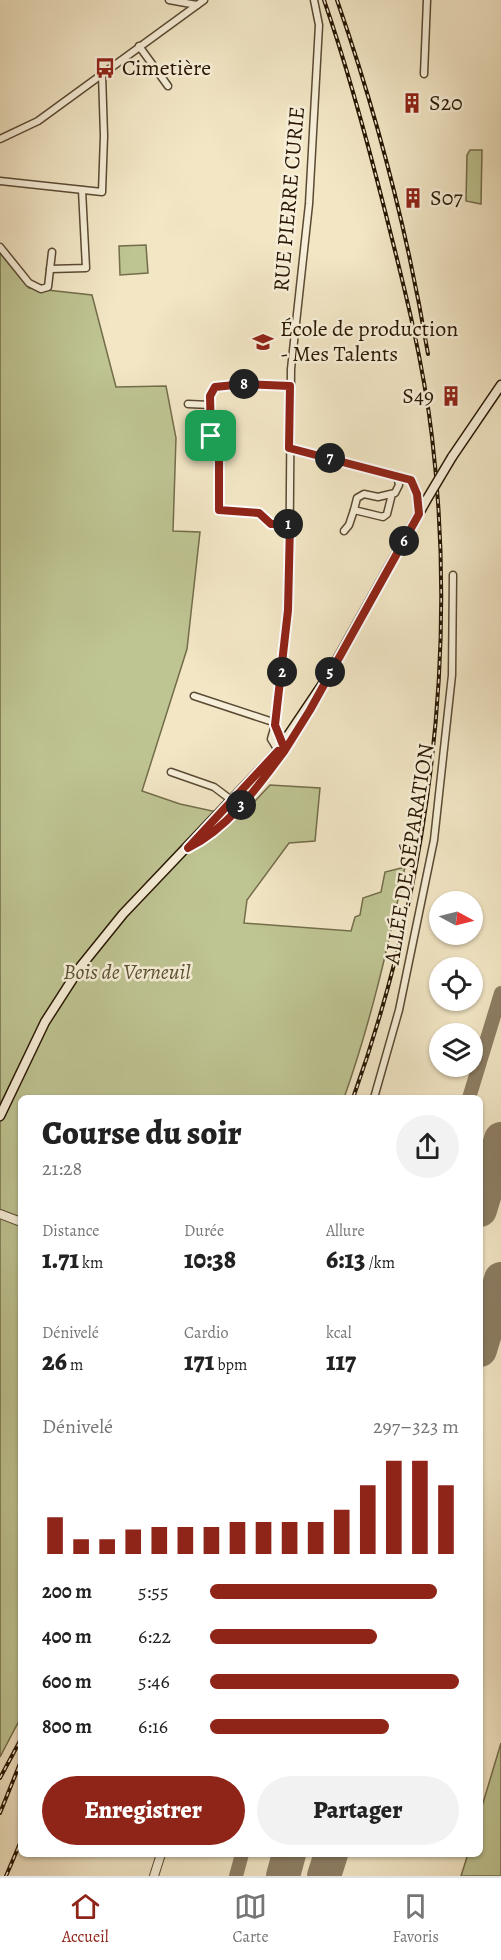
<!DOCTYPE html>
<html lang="fr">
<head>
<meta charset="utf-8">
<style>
	:root { --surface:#fff; --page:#f2f2f2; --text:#222; --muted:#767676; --line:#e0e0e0; --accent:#8f2418 }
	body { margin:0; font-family:Alegreya,serif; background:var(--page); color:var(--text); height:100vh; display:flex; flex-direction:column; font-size:22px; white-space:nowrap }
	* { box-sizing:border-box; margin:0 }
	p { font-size:20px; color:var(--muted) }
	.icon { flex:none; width:33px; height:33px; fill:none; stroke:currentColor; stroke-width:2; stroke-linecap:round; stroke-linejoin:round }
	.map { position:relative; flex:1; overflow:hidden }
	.drawer { position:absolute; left:18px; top:1095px; width:465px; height:762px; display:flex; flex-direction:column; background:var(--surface); border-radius:9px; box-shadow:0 2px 4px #0004 }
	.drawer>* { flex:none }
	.needle { width:39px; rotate:97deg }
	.controls { position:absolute; left:429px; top:891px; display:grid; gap:12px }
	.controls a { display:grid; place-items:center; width:54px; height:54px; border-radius:50%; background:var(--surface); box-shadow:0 2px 4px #0004; font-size:30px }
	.pin { position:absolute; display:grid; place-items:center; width:51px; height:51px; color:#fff; margin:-26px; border-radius:12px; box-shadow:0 3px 9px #0006 }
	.km { position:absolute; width:30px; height:30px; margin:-15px; border-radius:50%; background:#222; color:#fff; font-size:16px; line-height:30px; text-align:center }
	.round { display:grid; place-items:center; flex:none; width:63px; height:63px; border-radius:32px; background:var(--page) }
	.head { display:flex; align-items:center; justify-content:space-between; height:102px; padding:0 24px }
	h1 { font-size:33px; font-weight:800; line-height:45px }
	.figures { display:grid; grid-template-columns:repeat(3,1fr); gap:9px; height:102px; padding:6px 24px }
	.figures div { display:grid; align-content:center }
	.figures b { font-size:26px; font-weight:800 }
	.figures small { font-size:16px; font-weight:400 }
	.figures p { font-size:16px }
	.chart { height:168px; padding:12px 24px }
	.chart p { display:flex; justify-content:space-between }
	.chart svg { width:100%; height:108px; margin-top:6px; stroke:var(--accent); stroke-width:6 }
	.button { display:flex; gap:12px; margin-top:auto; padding:12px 24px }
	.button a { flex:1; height:69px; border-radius:36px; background:var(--accent); color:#fff; font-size:24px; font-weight:800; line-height:69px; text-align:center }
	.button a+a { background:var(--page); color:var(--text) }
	ul { padding:0 24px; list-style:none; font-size:20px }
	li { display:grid; grid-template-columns:96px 72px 1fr; align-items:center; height:45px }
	li i { height:15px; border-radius:8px; background:var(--accent) }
	.menu { display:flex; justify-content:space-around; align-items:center; height:84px; border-top:2px solid var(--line); background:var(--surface); font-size:16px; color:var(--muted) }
	.menu a { display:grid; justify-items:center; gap:3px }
	.menu .current { color:var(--accent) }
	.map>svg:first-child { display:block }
	.green { fill:#bec492; stroke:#736d4a; stroke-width:1.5 }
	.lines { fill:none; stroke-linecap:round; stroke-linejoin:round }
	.taxiway { stroke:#8d7e64; stroke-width:14 }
	.runway { stroke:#8d7e64; stroke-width:34 }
	.minor-casing { stroke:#5a4a33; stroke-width:9 }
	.tertiary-casing { stroke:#5a4a33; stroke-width:10 }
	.secondary-casing { stroke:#281602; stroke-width:11 }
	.minor { stroke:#f7efd9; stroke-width:6 }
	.tertiary { stroke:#f7efd9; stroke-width:8 }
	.secondary { stroke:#f7efd9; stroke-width:8 }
	.rail-casing { stroke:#281602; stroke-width:4 }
	.rail { stroke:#f7efd9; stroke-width:1.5; stroke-dasharray:4.5; stroke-linecap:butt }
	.secondary-bridge-casing { stroke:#281602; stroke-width:11; stroke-linecap:butt }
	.secondary-bridge { stroke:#f7efd9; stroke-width:8 }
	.route-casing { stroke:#fff; stroke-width:12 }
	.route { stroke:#8f2418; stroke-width:8 }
	.labels { text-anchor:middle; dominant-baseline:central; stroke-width:5; stroke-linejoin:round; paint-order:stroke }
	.poi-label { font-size:22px; fill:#281602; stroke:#f7efd9; text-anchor:start }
	.street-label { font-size:22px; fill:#281602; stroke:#f7efd9 }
	.park-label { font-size:22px; font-style:italic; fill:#5c5334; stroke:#f7efd9 }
</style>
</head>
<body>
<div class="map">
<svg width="501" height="1876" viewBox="0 0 501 1876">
	<rect width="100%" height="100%" fill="#f2e6c5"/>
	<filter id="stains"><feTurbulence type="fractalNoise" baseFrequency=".00333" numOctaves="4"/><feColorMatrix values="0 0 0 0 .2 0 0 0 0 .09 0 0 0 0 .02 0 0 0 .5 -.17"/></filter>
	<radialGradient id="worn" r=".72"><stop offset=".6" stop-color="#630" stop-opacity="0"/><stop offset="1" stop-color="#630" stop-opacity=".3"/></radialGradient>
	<g class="green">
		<polygon points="470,150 482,150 481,204 466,201 467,155"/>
		<polygon points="146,245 148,273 120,275 119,246"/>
		<path d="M0,250l29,38 63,7 24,92 50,-1 10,52 -3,93 27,1 -13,117 -45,142 38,13 60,13 30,-32 50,3 -5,53 -26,2 -42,57 -3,23 107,8 4,-14 5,-2 3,-17 18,-6 4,-20 20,-5c-17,79 -34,155 -61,231h-323v619l-21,40z"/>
		<polygon points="501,1743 501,1876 461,1876 468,1854 480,1854 480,1813"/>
	</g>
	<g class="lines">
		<g class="taxiway">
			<polyline points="469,1098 501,993"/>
			<polyline points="236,1876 242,1854"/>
		</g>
		<g class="runway">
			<polyline points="480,1210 501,1139"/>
			<polyline points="480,1350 501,1279"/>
			<polyline points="283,1876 289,1854"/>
			<polyline points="324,1876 331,1854"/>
		</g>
		<g class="minor-casing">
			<g id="minor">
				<polyline points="169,0 197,5"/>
				<polyline points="139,46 168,86"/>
				<polyline points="424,74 427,0"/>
				<polyline points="0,139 38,121 204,0"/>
				<polyline points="0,181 102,192 104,136 102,74"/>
				<polyline points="0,247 29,283 41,289 48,287 52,252"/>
				<polyline points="50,269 86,268 82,190"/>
				<polyline points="188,404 210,405"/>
				<polyline points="289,449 411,480 417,494 419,514"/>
				<polyline points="392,494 387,514 383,517 354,510 357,498 364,494 378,497 395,493 399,485 397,475"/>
				<polyline points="290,524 271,523 259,513 219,510 219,449 209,434 210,396 215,387 244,384 290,386"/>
				<polyline points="344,531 349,525 354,510"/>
				<polyline points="194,696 276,723"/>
				<polyline points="276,726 284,747"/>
				<polyline points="279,752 271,739 275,725 289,605 291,369 309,204 319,25 314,0"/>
				<polyline points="171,772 214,787 234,802"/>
				<polyline points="374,1098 399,1010 434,840 452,675 453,575"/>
			</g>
		</g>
		<g class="tertiary-casing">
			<g id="tertiary">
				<polyline points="0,1214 21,1222"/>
				<polyline points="154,1876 161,1854"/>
			</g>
		</g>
		<g class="secondary-casing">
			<g id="secondary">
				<polyline points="452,457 501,385"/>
				<polyline points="324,683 427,499"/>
				<polyline points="197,843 237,808 284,751"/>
				<polyline points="0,1116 45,1022 81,966 123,914 277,752 326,679"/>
			</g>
		</g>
		<use href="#minor" class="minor"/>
		<use href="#tertiary" class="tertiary"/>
		<use href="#secondary" class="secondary"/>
		<g class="rail-casing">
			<g id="rail">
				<path d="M324,0c24,69 43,140 61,211 19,75 38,149 47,226 26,221 -4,452 -79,661"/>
				<path d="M337,0c40,115 71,234 91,354"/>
				<polyline points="0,1778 21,1739"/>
				<polyline points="0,1813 21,1761"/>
				<polyline points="6,1876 21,1841"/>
			</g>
		</g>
		<use href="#rail" class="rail"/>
		<g class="secondary-bridge-casing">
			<polyline id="secondary-bridge" points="427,499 452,457"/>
		</g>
		<use href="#secondary-bridge" class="secondary-bridge"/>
	</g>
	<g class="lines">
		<g class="route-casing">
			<path id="route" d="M211,436l8,13v61l40,3 12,11h19l-2,86 -13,115 10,25c-26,35 -56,78 -97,98l90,-97 4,3 3,-4 25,-40 109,-196 -2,-20 -6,-14 -122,-32 1,-62 -46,-2 -29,3 -5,9 1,40"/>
		</g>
		<use href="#route" class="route"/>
	</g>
	<defs>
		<g id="bus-bare" transform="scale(1.62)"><path d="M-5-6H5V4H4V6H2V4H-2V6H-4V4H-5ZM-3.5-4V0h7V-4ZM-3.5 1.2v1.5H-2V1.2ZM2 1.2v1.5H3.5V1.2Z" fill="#8f2418" stroke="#f7efd9" stroke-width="2.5" paint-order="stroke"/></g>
		<g id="building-bare" transform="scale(1.62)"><path d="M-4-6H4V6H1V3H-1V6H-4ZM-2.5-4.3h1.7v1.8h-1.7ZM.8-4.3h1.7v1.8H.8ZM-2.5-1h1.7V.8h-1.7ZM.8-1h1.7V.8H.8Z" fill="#8f2418" stroke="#f7efd9" stroke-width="2.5" paint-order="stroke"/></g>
		<g id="school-bare" transform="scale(1.62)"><path d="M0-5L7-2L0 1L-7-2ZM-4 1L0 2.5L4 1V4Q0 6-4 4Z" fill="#8f2418" stroke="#f7efd9" stroke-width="2.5" paint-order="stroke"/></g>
	</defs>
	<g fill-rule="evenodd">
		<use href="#bus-bare" x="105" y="68"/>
		<use href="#building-bare" x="412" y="103"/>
		<use href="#building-bare" x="413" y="198"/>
		<use href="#school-bare" x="263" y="342"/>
		<use href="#building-bare" x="451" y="396"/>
	</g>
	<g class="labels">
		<g class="poi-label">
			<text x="122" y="68">Cimetière</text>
			<text x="429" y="103">S20</text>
			<text x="430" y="198">S07</text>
			<text x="280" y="329">École de production<tspan x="280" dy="25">- Mes Talents</tspan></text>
			<text x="434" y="396" text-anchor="end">S49</text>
		</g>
		<g class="street-label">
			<text transform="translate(289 199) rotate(-85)">RUE PIERRE CURIE</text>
			<text transform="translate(409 854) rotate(-81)">ALLÉE DE SÉPARATION</text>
		</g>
		<g class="park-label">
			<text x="127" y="972">Bois de Verneuil</text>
		</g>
	</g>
	<rect width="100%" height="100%" filter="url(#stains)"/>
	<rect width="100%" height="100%" fill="url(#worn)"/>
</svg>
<div class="controls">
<a><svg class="needle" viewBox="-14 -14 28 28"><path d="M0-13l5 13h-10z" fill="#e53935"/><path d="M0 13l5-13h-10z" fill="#767676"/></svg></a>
<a><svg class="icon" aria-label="locate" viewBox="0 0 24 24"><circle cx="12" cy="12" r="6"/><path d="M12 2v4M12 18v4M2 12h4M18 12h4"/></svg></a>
<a><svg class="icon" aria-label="layers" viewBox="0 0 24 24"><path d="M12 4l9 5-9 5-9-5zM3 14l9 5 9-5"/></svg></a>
</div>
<div class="pin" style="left:211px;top:436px;background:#1e9e55"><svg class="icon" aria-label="arrive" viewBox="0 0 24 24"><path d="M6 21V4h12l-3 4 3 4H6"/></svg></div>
<b class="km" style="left:288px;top:524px">1</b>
<b class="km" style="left:282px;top:672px">2</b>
<b class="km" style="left:241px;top:805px">3</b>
<b class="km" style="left:330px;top:672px">5</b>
<b class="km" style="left:404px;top:541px">6</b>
<b class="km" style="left:330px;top:458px">7</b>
<b class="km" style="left:244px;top:384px">8</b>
<section class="drawer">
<div class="head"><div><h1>Course du soir</h1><p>21:28</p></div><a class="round"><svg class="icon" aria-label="share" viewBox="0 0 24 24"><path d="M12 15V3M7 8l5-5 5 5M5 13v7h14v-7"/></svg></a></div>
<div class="figures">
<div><p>Distance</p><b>1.71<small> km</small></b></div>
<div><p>Durée</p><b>10:38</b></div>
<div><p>Allure</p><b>6:13<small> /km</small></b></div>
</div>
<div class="figures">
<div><p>Dénivelé</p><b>26<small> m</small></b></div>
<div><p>Cardio</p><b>171<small> bpm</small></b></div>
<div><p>kcal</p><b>117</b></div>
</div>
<div class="chart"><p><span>Dénivelé</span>297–323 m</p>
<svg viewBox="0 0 160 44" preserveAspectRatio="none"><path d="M5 44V29M15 44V38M25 44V38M35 44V34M45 44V33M55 44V33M65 44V33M75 44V31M85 44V31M95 44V31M105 44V31M115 44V26M125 44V16M135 44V6M145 44V6M155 44V16"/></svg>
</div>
<ul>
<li><b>200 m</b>5:55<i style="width:91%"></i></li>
<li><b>400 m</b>6:22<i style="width:67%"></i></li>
<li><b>600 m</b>5:46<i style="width:100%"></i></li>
<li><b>800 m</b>6:16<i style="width:72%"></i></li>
</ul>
<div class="button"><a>Enregistrer</a><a>Partager</a></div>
</section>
</div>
<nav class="menu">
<a class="current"><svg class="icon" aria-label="home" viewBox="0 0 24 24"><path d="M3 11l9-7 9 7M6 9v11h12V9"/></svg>Accueil</a>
<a><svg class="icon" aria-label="map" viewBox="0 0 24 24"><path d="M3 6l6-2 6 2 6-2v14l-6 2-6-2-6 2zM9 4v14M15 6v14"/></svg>Carte</a>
<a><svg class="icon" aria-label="saved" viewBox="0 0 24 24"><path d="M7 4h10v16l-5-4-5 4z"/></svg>Favoris</a>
</nav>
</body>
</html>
